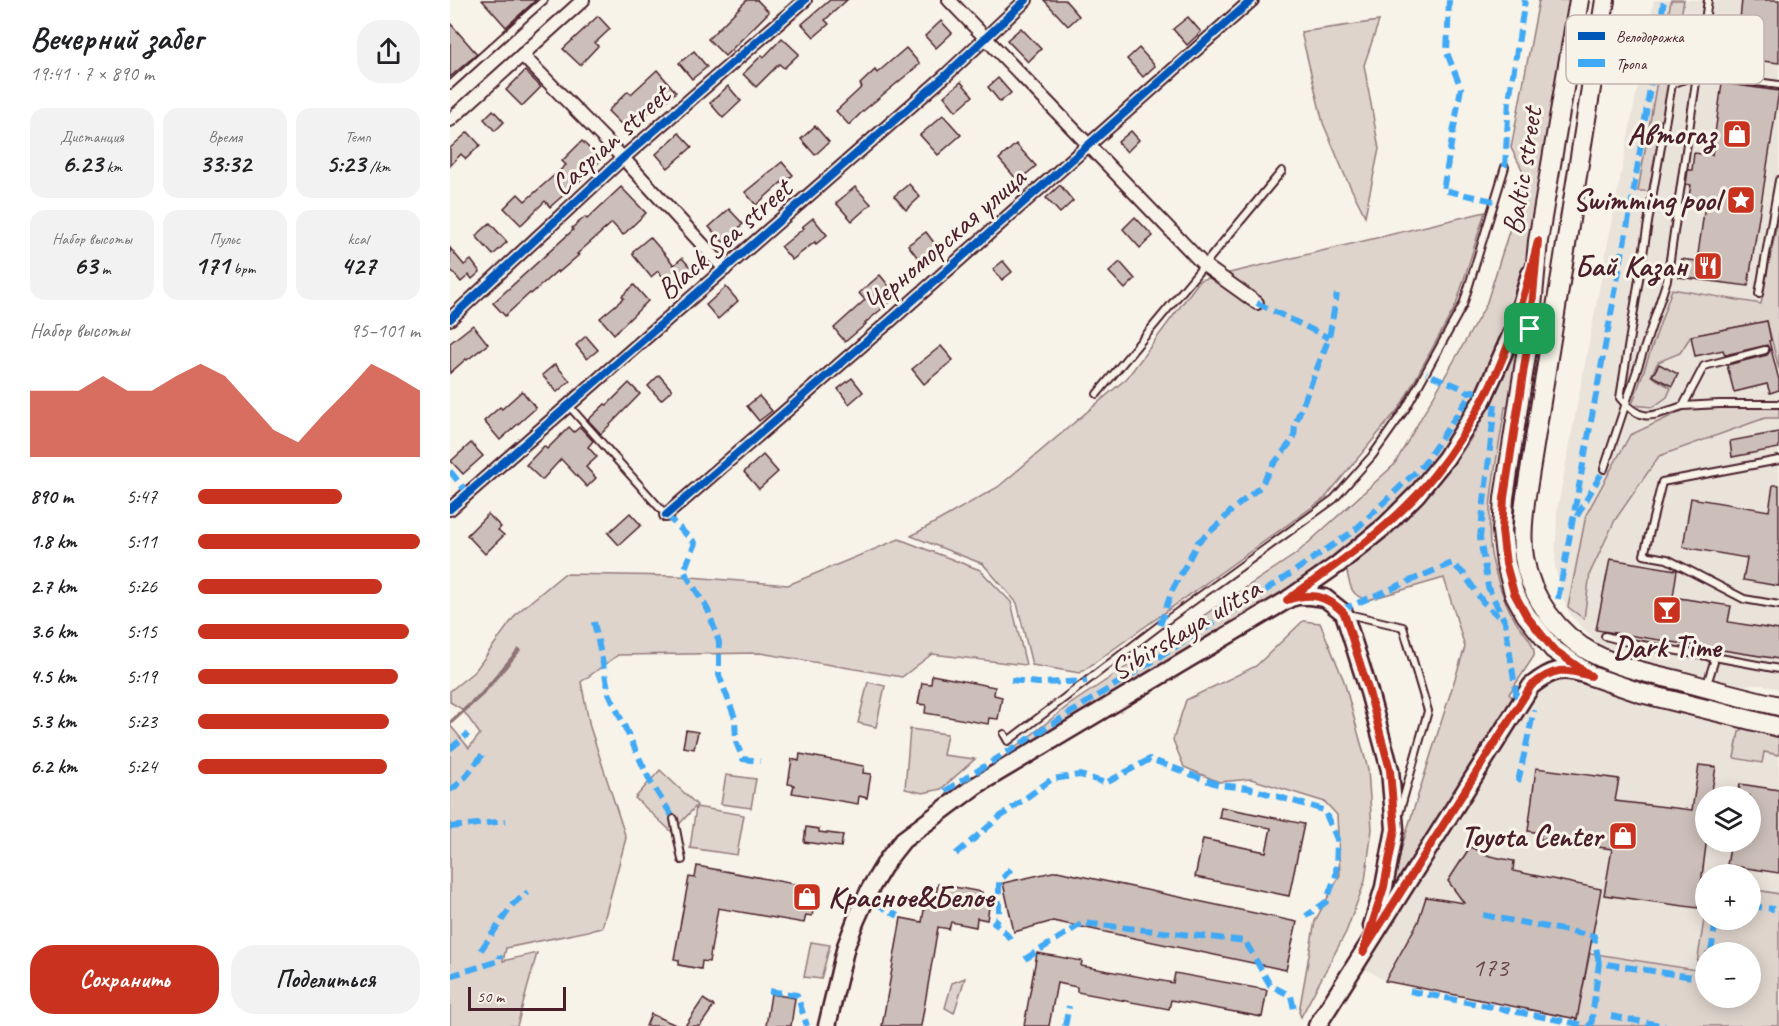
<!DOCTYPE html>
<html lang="ru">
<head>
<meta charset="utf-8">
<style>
	:root { --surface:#fff; --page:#f2f2f2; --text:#202124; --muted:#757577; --accent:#c8321e }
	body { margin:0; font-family:Caveat,sans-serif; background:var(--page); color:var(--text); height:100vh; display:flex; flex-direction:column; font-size:22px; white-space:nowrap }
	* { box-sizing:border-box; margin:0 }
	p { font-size:20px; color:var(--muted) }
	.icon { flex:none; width:33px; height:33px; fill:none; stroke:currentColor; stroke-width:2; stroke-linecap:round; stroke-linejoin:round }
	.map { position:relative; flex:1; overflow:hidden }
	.side { display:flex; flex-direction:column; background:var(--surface); width:450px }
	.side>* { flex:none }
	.buttons { position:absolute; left:1245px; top:786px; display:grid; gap:12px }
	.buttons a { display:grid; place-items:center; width:66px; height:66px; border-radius:50%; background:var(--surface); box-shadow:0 3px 15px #0003; font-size:30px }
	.scale { position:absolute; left:18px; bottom:15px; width:98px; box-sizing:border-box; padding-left:6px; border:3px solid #4a1f2b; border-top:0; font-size:16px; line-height:21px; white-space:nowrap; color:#4a1f2b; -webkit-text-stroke:4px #f7f3e8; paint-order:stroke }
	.pin { position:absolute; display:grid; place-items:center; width:51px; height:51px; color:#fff; margin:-26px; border-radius:12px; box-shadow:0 3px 9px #0006 }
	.round { display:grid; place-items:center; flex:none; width:63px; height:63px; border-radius:24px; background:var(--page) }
	.head { display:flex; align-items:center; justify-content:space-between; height:102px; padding:0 30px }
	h1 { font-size:33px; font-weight:700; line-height:45px }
	.stats { display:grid; grid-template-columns:repeat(3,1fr); gap:9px; height:102px; padding:6px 30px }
	.stats div { display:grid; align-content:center; border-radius:15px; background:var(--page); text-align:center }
	.stats b { font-size:26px; font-weight:700 }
	.stats small { font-size:16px; font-weight:400 }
	.stats p { font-size:16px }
	.chart { height:168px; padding:12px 30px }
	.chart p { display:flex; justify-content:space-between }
	.chart svg { width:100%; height:108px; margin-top:6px; fill:var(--accent); opacity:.7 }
	.button { display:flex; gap:12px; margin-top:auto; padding:12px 30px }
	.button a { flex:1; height:69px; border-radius:24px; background:var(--accent); color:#fff; font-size:24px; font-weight:700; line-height:69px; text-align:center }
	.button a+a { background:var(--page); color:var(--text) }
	ul { padding:0 30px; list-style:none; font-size:20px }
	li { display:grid; grid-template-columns:96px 72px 1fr; align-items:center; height:45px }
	li i { height:15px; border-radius:8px; background:var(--accent) }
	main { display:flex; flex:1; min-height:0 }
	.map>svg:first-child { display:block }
	.built { fill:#eae3da; fill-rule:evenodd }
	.green { fill:#ded4cc; stroke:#947a7c; stroke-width:1.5; fill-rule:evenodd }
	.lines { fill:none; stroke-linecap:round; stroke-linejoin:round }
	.stream { stroke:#8e7275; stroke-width:4 }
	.building { fill:#ccbfb9; stroke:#4a1f2b; stroke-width:1.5 }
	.service-casing { stroke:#4a1f2b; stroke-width:10 }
	.minor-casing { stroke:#4a1f2b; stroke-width:16 }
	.secondary-casing { stroke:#4a1f2b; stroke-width:21 }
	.primary-casing { stroke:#4a1f2b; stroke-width:22 }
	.service { stroke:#f7f3e8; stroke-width:6 }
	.minor { stroke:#f7f3e8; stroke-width:12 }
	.secondary { stroke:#f7f3e8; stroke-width:16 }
	.primary { stroke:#f7f3e8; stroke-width:18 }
	.quiet { stroke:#3fa9f5; stroke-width:6; stroke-dasharray:12 6; stroke-linecap:butt }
	.cycleway-casing { stroke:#f7f3e8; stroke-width:11 }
	.cycleway { stroke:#0057b8; stroke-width:8 }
	.route-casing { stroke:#fff; stroke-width:12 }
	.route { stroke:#c8321e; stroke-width:8 }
	.labels { text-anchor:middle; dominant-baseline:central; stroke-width:6; stroke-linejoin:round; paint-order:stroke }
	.number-label { font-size:27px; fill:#6a474e }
	.poi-label { font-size:30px; font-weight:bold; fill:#4a1f2b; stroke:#f7f3e8; text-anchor:end }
	.street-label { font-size:30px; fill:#4a1f2b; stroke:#f7f3e8 }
	.key { fill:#f7f3e8; stroke:#c3b3af; stroke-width:1.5 }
	.key-label { font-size:16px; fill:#4a1f2b }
</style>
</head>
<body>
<main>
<section class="side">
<div class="head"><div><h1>Вечерний забег</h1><p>19:41 · 7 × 890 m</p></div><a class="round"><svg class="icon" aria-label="share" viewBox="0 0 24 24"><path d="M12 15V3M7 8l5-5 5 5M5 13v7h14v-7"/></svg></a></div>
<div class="stats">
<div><p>Дистанция</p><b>6.23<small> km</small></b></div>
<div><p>Время</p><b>33:32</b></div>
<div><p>Темп</p><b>5:23<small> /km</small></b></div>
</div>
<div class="stats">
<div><p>Набор высоты</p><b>63<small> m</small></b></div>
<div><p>Пульс</p><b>171<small> bpm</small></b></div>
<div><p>kcal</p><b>427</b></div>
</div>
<div class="chart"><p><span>Набор высоты</span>95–101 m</p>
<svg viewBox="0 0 160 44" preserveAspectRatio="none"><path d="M0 44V17L10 17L20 17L30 11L40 17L50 17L60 11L70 6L80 11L90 22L100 33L110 38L120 27L130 17L140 6L150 11L160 17V44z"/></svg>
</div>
<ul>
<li><b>890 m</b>5:47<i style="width:65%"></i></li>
<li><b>1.8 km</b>5:11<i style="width:100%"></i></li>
<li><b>2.7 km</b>5:26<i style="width:83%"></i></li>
<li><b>3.6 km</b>5:15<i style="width:95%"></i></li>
<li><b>4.5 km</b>5:19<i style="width:90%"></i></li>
<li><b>5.3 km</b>5:23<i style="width:86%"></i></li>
<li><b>6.2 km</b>5:24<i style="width:85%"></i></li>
</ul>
<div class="button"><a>Сохранить</a><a>Поделиться</a></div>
</section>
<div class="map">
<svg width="1329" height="1026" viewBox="0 0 1329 1026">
	<rect width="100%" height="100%" fill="#f7f3e8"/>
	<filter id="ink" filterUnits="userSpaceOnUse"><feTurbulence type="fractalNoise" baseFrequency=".0167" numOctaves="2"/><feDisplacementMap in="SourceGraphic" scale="12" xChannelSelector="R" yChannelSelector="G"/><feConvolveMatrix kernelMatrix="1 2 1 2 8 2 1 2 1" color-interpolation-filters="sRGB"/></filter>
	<g filter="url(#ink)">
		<g class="built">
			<polygon points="1204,0 1329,0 1329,689 1313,685 1289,685 1247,676 1198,662 1150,645 1121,616 1114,601 1105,568 1107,511"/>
			<path d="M1123,678l206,54v162l-28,-5 -1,-15h-44l-1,40 -9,56 -105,-17 -14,66 -192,-38 -22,-14 165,-261 9,-14 11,-9 11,-4zM1256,796h44v46h-44z"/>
		</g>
		<g class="green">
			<polygon points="1089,0 1122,0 1086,228 1064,319 1001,446 931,524 855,582 537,770 619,705 846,554 944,465 1036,305 1076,177 1061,148"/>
			<polygon points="1221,0 1234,0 1199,191 1188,191"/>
			<polygon points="929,21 914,65 929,149 915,216 896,178 873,123 851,32"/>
			<polygon points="1035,212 1006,305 950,407 875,498 630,673 582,665 567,603 533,564 461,536 548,487 677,378 750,280"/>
			<polygon points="1329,214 1329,369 1317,321 1241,336 1230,353 1208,362 1201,376 1221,388 1217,397 1203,407 1182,405 1222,289 1311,304"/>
			<path d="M1072,336l-10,73 -7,-2c-6,45 -22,108 -13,152 5,21 12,43 23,61 6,11 21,22 19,36l-25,38 4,4 -120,190 9,-42 63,-199 -21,-69 -76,22c-19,-4 -18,-16 -22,-33 32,-25 61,-50 89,-80 38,-42 65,-99 87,-151z"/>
			<polygon points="1329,407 1329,418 1315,418 1209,456 1165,520 1140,573 1134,619 1118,607 1136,515 1180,435 1236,409"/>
			<polygon points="449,539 530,570 561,602 576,665 482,654 452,677 310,653 168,655 131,682 140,727 176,838 152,928 56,948 53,961 87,953 67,1026 0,1026 0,725 19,748 30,734 12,709 0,702 0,691 25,671 67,613 114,574 228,576 338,585"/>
			<polygon points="853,621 870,623 894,681 918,769 922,829 915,881 896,932 851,1017 849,1012 865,921 890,875 887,815 875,802 801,779 769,782 734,767 723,740 736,700 806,666"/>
			<polygon points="418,682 435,686 426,727 408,723"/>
			<polygon points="1295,727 1329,732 1329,755 1314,752 1312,763 1284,758 1289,732"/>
			<polygon points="460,729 497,734 493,755 525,759 491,789 473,793 455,789"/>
			<polygon points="210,770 247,805 222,832 185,798"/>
			<polygon points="276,775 306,779 301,808 271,804"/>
			<polygon points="246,807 294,815 287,855 240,848"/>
			<path d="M1301,889l28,5v132h-204l15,-73 106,17 9,-56 1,6h44zM1256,952h44v46h-44z"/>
			<polygon points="361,942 380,945 371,979 354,977"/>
			<polygon points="515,978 504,1013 495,1008 502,983"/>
		</g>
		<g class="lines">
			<polyline class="stream" points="0,723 32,694 69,650"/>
		</g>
		<g class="building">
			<polygon points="32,0 86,0 56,27"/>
			<polygon points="297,0 307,0 319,12 275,56 258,39"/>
			<polygon points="380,0 397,0 375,20 379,24 364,37 352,24"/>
			<polygon points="594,0 615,0 629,16 618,26"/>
			<polygon points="1292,0 1329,0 1329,63 1286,58"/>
			<polygon points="148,16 160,29 145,43 148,46 130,65 113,49"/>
			<polygon points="738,17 751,32 737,45 723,29"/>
			<polygon points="491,21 502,33 486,48 475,36"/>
			<polygon points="0,23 27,54 0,77"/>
			<polygon points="571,28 591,49 578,62 557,40"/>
			<polygon points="332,38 349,54 334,68 329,64 306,87 293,74 312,55 314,57"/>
			<polygon points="456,48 470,64 412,112 399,125 386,111 412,87 410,84 425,70 427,73"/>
			<polygon points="689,48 705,66 693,77 677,59"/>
			<polygon points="244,51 257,67 242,79 229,63"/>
			<polygon points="207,70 226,92 207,109 204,107 179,132 158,111 178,91 181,94"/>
			<polygon points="75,71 91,87 72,106 56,90"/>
			<polygon points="548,78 561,93 550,102 538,87"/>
			<polygon points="511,82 523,96 506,111 494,96"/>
			<polygon points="1272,83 1329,91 1298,286 1229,277 1231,259 1247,261 1255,205 1238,202 1241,185 1236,184 1238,170 1242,170 1244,153 1262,155"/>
			<polygon points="278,86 291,101 273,118 260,103"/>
			<polygon points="43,110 54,122 45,131 34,119"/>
			<polygon points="493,115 511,135 488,155 470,135"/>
			<polygon points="365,126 379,142 365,155 351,139"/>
			<polygon points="681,131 689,140 677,152 668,142"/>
			<polygon points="18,132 30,145 16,159 11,154 0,166 0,148"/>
			<polygon points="229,133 242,147 218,168 206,154"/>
			<polygon points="132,141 151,160 134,177 100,207 95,201 71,225 54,208 68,194 75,201 116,165 112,161"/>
			<polygon points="566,144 586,166 568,181 549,159"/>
			<polygon points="332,162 343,175 333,184 332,182 306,205 295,192"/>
			<polygon points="459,184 470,197 456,210 444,196"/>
			<polygon points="610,185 623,201 610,213 596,198"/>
			<polygon points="171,187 196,213 173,235 162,223 127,254 129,255 108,273 107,271 81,294 80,293 55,316 43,303 123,230 122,228 135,217 137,219"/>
			<polygon points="405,187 421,204 402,221 386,203"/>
			<polygon points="279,209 293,224 273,242 259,227"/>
			<polygon points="685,217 703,236 690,248 673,229"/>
			<polygon points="363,218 377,235 366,244 365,242 342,260 331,247 354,228 352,227"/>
			<polygon points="40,223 57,242 43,255 26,236"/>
			<polygon points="476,232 488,248 471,262 458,245"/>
			<polygon points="200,237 224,265 232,258 241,268 220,286 208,271 201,277 183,255 183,251"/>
			<polygon points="0,248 14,265 21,260 30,272 22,279 19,275 11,282 0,269"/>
			<polygon points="553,261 562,272 552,280 543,269"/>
			<polygon points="670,262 685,279 675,289 659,272"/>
			<polygon points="430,275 447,296 415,323 416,324 395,342 384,328 415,300 409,293"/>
			<polygon points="184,285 198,301 164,334 150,318 174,298 172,296"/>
			<polygon points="276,287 288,301 268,319 256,305"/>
			<polygon points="1317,321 1321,340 1319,341 1329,380 1329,390 1320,393 1317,384 1284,392 1277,365 1317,355 1320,351 1317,345 1275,355 1273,350 1245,356 1241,336"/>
			<polygon points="23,325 38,344 17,360 16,359 0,373 0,343"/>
			<polygon points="136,336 148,350 137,359 126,345"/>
			<polygon points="491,346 503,360 474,384 462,369"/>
			<polygon points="105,364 120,381 107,392 92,375"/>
			<polygon points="1209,364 1228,374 1222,386 1202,376"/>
			<polygon points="209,375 222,390 211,400 198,386"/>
			<polygon points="402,378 413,392 399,404 388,389"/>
			<polygon points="179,383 190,394 151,434 138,420 155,404 157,405"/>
			<polygon points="72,391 86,408 50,440 34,421 50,407 52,409"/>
			<polygon points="309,396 322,411 309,421 297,406"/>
			<polygon points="119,427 124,432 130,427 143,441 138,447 147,457 136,467 146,478 137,487 111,459 92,480 76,465 94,446 97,449"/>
			<polygon points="1329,432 1329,448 1282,457 1280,441"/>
			<polygon points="21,443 33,456 13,474 1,461"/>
			<polygon points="313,455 328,472 309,489 294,472"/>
			<polygon points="1323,485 1329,485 1329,586 1293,580 1297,558 1233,547 1241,498 1319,511"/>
			<polygon points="180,513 191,525 169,545 158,533"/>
			<polygon points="38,514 51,527 48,530 54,535 35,554 17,535"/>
			<polygon points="1160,559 1226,570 1227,570 1223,597 1281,606 1278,622 1329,630 1329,659 1146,630"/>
			<polygon points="482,675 545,687 544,695 552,697 548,719 539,718 538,724 475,713 476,705 468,704 472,683 481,684"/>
			<polygon points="236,730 248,732 244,749 233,747"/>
			<polygon points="350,754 414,766 413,773 421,774 417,798 409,796 408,804 342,793 344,785 338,784 342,759 349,761"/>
			<polygon points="1249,765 1266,767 1261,796 1256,796 1256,845 1248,908 1154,895 1162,849 1090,839 1091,833 1078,831 1086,768 1169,779 1165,801 1242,810"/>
			<polygon points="1290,784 1329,790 1329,873 1277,865 1281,842 1300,842 1300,796 1288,796"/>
			<polygon points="771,807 854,824 839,896 745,877 753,839 816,852 821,828 769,818"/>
			<polygon points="356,827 369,829 369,832 393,835 391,847 354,842"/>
			<polygon points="1020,847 1040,856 1064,861 1063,871 1151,889 1127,1019 935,981 968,922 976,897 1014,903 998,881"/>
			<polygon points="247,866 361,887 360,895 366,896 362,916 356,915 354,923 268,908 259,962 252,961 251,969 229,965 229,960 224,959 239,877 245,878"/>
			<polygon points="607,871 847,922 836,970 603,921 564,932 553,883"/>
			<polygon points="488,884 532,892 530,900 540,901 537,920 527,918 526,927 501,922 499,929 488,927 471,1026 432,1026 451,918 472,922 477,892 486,893"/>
			<polygon points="587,953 632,961 631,966 723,983 725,973 817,990 812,1017 721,1000 719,1009 627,992 627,987 607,983 599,1026 574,1026"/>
			<polygon points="321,994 345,998 341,1026 316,1026"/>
			<polygon points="253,999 264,1006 250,1026 235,1026"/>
			<polygon points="201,1014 228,1026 196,1026"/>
		</g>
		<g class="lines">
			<g class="service-casing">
				<g id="service">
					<polyline points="0,85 94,0"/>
					<polyline points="1309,294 1329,180"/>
					<path d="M1315,350l-61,16 -21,40c-30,9 -40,19 -63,-8l31,-194 21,-120 25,-10 82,11"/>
					<polyline points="647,394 832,171"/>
					<polyline points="119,406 216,515"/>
					<polyline points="1233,406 1269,404 1329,404"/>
					<polyline points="1329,460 1212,482 1194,555 1217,559 1294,599 1329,605"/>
					<polyline points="1154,469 1217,280 1258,0"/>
					<polyline points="898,614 953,627 978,711 949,814"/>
					<polyline points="1155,636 1181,643 1257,656 1262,658 1264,662 1257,684"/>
					<polyline points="1259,656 1329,669"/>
					<polyline points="554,734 558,741 710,625 884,499 922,456 956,408 1013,305 1055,167"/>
					<polyline points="224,819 232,860"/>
				</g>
			</g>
			<g class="minor-casing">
				<g id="minor">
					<polyline points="499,0 754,265 807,303"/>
					<polyline points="72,55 173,158 275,269"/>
					<polyline points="0,120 133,0"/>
					<polyline points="0,319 173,158 355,0"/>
					<polyline points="0,509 495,76 576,0"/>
					<polyline points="216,515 441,320 802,0"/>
				</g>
			</g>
			<g class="secondary-casing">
				<g id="secondary">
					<polyline points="840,598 848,596 860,596 875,598 894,613 919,692 940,770 945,829 934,887 922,926"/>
					<polyline points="377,1026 396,946 406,920 420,889 438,859 453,840 525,786 837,600 887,565 935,526 967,494 996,458 1033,399 1065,326 1080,274"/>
					<path d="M867,1026l214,-340c21,-17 31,-19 56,-11"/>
				</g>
			</g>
			<g class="primary-casing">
				<g id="primary">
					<polyline points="1129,0 1088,241 1080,329 1054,498 1052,531 1056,564 1064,593 1076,615 1103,649 1141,676 1191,693 1329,727"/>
					<path d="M1155,0l-80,502c-2,19 -4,37 -1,55 6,40 34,78 70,97 27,14 58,20 87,27 33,9 65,17 98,25"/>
				</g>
			</g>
			<use href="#service" class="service"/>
			<use href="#minor" class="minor"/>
			<use href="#secondary" class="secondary"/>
			<use href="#primary" class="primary"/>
			<g class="quiet">
				<polyline points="999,0 997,53 1011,88 993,190 1044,201"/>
				<polyline points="1055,167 1059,100 1075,0"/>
				<polyline points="807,303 879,338"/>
				<polyline points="1045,404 1030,538 1038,587 1055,622 1067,699"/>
				<polyline points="0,471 18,494"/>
				<polyline points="216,515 245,543 234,571 258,610 269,642 269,675 285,718 286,742 293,759 310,761"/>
				<polyline points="1127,516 1154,469"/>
				<polyline points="1108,599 1182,201 1214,0"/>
				<polyline points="891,610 1002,563 1014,574 1033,602 1048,616"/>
				<polyline points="144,622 159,693 200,781 224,819"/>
				<polyline points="710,625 722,591 748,542 770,523 782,510 810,487 823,465 844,438 845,424 879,338 887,294"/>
				<polyline points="561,680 588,683 637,681"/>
				<polyline points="0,749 18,734"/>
				<polyline points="1068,782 1084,710"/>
				<path d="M0,790c14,-8 23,-23 33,-36"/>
				<path d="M495,791l317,-198 93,-63 68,-65 50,-74 -5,1c-14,-9 -28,-12 -42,-19"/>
				<polyline points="0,827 56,821"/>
				<polyline points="506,854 551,816 602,779 630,775 656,783 700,759 769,785 798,788 874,810 887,839 886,875 876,902 856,916"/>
				<polyline points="561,869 549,882 549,917 544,923 554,931 561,940"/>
				<polyline points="426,903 448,916"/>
				<polyline points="1300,906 1324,909"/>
				<polyline points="1033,915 1144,936 1149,963"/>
				<polyline points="31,950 63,904 78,892"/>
				<polyline points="1261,952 1266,920"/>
				<polyline points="575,959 633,923 795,941 820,985 841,996 844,1009"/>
				<polyline points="0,976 49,961 50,955"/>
				<polyline points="319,991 347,995 357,1026"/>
				<polyline points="960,991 1139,1026"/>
				<polyline points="1161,1016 1215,1026"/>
				<polyline points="615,1026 619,1006"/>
				<polyline points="1141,1026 1149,963 1256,979"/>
			</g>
			<g class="cycleway-casing">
				<g id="cycleway">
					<polyline points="0,319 173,158 355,0"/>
					<polyline points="0,509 495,76 576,0"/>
					<polyline points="216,515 441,320 802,0"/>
				</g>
			</g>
			<use href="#cycleway" class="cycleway"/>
		</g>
	</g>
	<g class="lines" filter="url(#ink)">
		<g class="route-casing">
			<path id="route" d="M1088,241l-8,88 -26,169 -2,33 4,33 8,29 12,22 27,34 38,27c-27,-8 -37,-9 -60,10l-168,266 21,-65 11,-58 -5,-59 -21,-78 -25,-79c-18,-18 -32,-21 -57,-13 45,-32 93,-65 131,-106 42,-47 78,-110 97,-169 9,-28 16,-56 23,-84z"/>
		</g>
		<use href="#route" class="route"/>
	</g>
	<defs>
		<g id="shop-square" transform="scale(1.5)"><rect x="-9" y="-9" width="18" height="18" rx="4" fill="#c8321e" stroke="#f7f3e8"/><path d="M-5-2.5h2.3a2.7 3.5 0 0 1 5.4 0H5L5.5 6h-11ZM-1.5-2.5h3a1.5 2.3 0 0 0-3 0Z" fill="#fff"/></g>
		<g id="sight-square" transform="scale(1.5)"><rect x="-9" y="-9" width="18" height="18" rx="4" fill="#c8321e" stroke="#f7f3e8"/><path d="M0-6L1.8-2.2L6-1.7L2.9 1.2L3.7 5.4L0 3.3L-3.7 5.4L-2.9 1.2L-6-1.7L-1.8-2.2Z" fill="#fff"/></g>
		<g id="restaurant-square" transform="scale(1.5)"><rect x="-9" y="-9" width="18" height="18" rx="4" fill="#c8321e" stroke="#f7f3e8"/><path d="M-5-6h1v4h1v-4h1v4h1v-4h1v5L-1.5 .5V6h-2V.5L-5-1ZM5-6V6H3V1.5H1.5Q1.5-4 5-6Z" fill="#fff"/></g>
		<g id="bar-square" transform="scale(1.5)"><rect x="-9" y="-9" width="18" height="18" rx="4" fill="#c8321e" stroke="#f7f3e8"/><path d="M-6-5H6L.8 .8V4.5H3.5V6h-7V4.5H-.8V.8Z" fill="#fff"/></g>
	</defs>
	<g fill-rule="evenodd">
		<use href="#shop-square" x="1287" y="134"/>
		<use href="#sight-square" x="1291" y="200"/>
		<use href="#restaurant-square" x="1258" y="266"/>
		<use href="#bar-square" x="1217" y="610"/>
		<use href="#shop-square" x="1173" y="836"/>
		<use href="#shop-square" x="357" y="897"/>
	</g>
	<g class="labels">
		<g class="number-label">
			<text x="1040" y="967">173</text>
		</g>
		<g class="poi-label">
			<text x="1266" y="134">Автогаз</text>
			<text x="1270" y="200">Swimming pool</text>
			<text x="1237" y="266">Бай Казан</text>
			<text x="1217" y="647" text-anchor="middle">Dark Time</text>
			<text x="1152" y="836">Toyota Center</text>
			<text x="378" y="897" text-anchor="start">Красное&amp;Белое</text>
		</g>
		<g class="street-label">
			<text transform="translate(160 140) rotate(-42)">Caspian street</text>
			<text transform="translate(1072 171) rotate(-81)">Baltic street</text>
			<text transform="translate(274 239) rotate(-41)">Black Sea street</text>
			<text transform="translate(494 240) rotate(-41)">Черноморская улица</text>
			<text transform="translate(735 629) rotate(-31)">Sibirskaya ulitsa</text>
		</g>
	</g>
	<rect x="1116" y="15" width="198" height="69" rx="9" class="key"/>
	<rect x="1128" y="32" width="27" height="8" fill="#0057b8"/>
	<rect x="1128" y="59" width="27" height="8" fill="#3fa9f5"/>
	<g class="key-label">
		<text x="1166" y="42">Велодорожка</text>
		<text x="1166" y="69">Тропа</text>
	</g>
</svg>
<div class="buttons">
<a><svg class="icon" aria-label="layers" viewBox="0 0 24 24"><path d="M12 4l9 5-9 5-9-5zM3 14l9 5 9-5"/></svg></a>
<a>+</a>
<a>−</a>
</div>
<div class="scale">50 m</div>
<div class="pin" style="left:1080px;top:329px;background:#1e9e55"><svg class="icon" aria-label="arrive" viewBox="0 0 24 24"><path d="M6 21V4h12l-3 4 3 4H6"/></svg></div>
</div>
</main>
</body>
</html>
